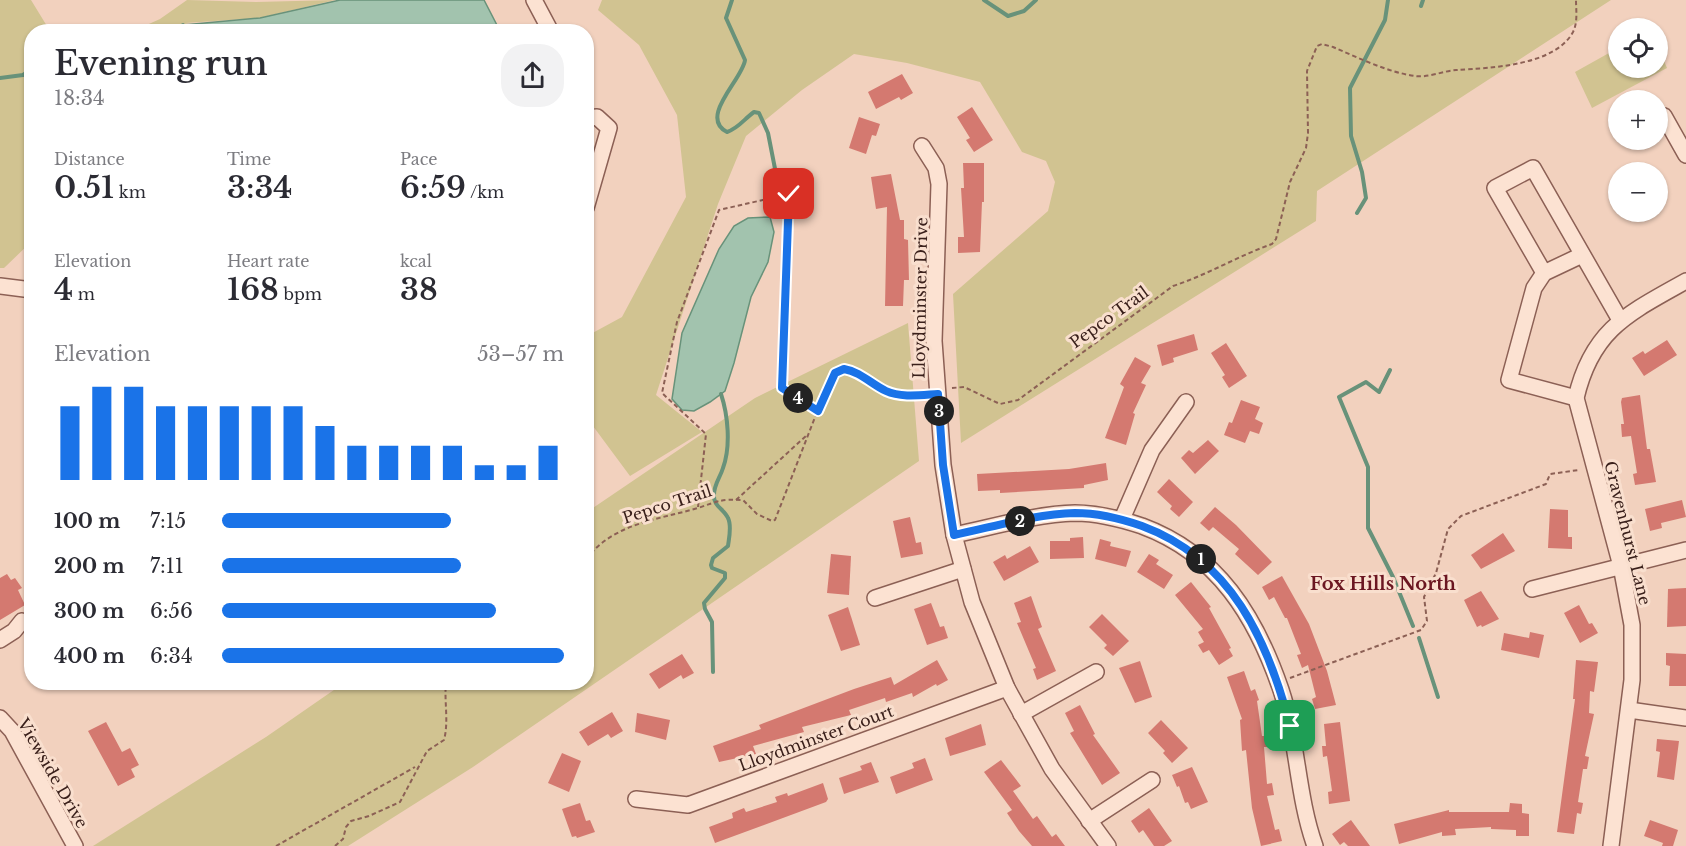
<!DOCTYPE html>
<html lang="en">
<head>
<meta charset="utf-8">
<style>
	:root { --surface:#fff; --page:#f2f2f3; --text:#2b2b33; --muted:#7c7c81; --accent:#1a73e8 }
	body { margin:0; font-family:"Libre Baskerville",serif; background:var(--page); color:var(--text); height:100vh; display:flex; flex-direction:column; font-size:22px; white-space:nowrap }
	* { box-sizing:border-box; margin:0 }
	p { font-size:20px; color:var(--muted) }
	.icon { flex:none; width:33px; height:33px; fill:none; stroke:currentColor; stroke-width:2; stroke-linecap:round; stroke-linejoin:round }
	.map { position:relative; flex:1; overflow:hidden }
	.details { position:absolute; left:24px; top:24px; width:570px; height:666px; display:flex; flex-direction:column; background:var(--surface); border-radius:24px; box-shadow:0 2px 4px #0004 }
	.details>* { flex:none }
	.fabs { position:absolute; left:1608px; top:18px; display:grid; gap:12px }
	.fabs a { display:grid; place-items:center; width:60px; height:60px; border-radius:50%; background:var(--surface); box-shadow:0 2px 4px #0004; font-size:30px }
	.pin { position:absolute; display:grid; place-items:center; width:51px; height:51px; color:#fff; margin:-26px; border-radius:12px; box-shadow:0 3px 9px #0006 }
	.km { position:absolute; width:30px; height:30px; margin:-15px; border-radius:50%; background:#222; color:#fff; font-size:16px; line-height:30px; text-align:center }
	.round { display:grid; place-items:center; flex:none; width:63px; height:63px; border-radius:24px; background:var(--page) }
	.summary { display:flex; align-items:center; justify-content:space-between; height:102px; padding:0 30px }
	h1 { font-size:33px; font-weight:600; line-height:45px }
	.stats { display:grid; grid-template-columns:repeat(3,1fr); gap:9px; height:102px; padding:6px 30px }
	.stats div { display:grid; align-content:center }
	.stats b { font-size:30px; font-weight:600 }
	.stats small { font-size:16px; font-weight:400 }
	.stats p { font-size:16px }
	.chart { height:168px; padding:12px 30px }
	.chart p { display:flex; justify-content:space-between }
	.chart svg { width:100%; height:108px; margin-top:6px; stroke:var(--accent); stroke-width:6 }
	ul { padding:0 30px; list-style:none; font-size:20px }
	li { display:grid; grid-template-columns:96px 72px 1fr; align-items:center; height:45px }
	li i { height:15px; border-radius:8px; background:var(--accent) }
	.map>svg:first-child { display:block }
	.green { fill:#d1c391 }
	.water { fill:#a2c3ae; stroke:#68927a; stroke-width:1.5 }
	.lines { fill:none; stroke-linecap:round; stroke-linejoin:round }
	.stream { stroke:#68927a; stroke-width:4 }
	.building { fill:#d47970 }
	.minor-casing { stroke:#8c6055; stroke-width:18 }
	.path { stroke:#8c6055; stroke-width:2; stroke-dasharray:4.5 3; stroke-linecap:butt }
	.minor { stroke:#fce2d2; stroke-width:15 }
	.route-casing { stroke:#fff; stroke-width:12 }
	.route { stroke:#1a73e8; stroke-width:8 }
	.labels { text-anchor:middle; dominant-baseline:central; stroke-width:6; stroke-linejoin:round; paint-order:stroke }
	.street-label { font-size:16px; fill:#3a201b; stroke:#f9dfce }
	.neighbourhood-label { font-size:18px; font-weight:bold; fill:#6b1621; stroke:#f9dfce }
</style>
</head>
<body>
<div class="map">
<svg width="1686" height="846" viewBox="0 0 1686 846">
	<rect width="100%" height="100%" fill="#f2d1be"/>
	<g class="green">
		<polygon points="0,0 31,0 50,31 32,32 31,242 4,268 0,268"/>
		<polygon points="187,0 256,2 335,0 259,18 185,23 215,31 131,32 160,19"/>
		<polygon points="602,0 1611,0 1317,191 1316,221 961,443 953,294 1048,211 1055,182 1046,161 1022,152 980,82 907,63 854,54 802,90 746,136 718,204 656,395 702,432 630,476 587,418 587,336 622,317 686,197 677,115 639,45 598,10"/>
		<polygon points="1658,47 1667,68 1592,108 1575,72 1618,48 1618,68 1658,68"/>
		<polygon points="908,323 919,461 473,767 348,846 93,846 266,737 344,683 586,682 587,512 755,398"/>
	</g>
	<g class="water">
		<polygon points="340,0 484,0 500,31 217,32 183,25 260,18"/>
		<polygon points="770,217 774,232 768,262 751,297 734,363 725,391 710,402 694,411 682,410 672,399 682,333 719,249 734,226 748,218"/>
	</g>
	<g class="lines">
		<g class="stream">
			<path d="M732,0l-6,18 19,42c-2,19 -47,57 -18,72 12,-4 17,-13 27,-20l5,1 9,20 10,51"/>
			<polyline points="984,0 1008,16 1024,11 1036,0"/>
			<polyline points="1421,6 1423,0"/>
			<polyline points="175,32 183,25"/>
			<polyline points="0,78 23,75 32,69"/>
			<polyline points="1357,213 1366,198 1362,172 1351,136 1350,88 1385,20 1388,0"/>
			<polyline points="1390,370 1379,392 1366,382 1339,397 1368,467 1368,528 1393,577 1413,626"/>
			<polyline points="1419,638 1438,697"/>
			<path d="M713,672l-1,-50 -7,-13 -1,-6 21,-25v-5l-13,-5 -1,-3 2,-7 15,-12c1,-8 4,-20 0,-28 -4,-9 -15,-12 -14,-23 0,-11 6,-17 9,-27 8,-22 5,-53 -2,-74"/>
		</g>
	</g>
	<g class="building">
		<polygon points="902,74 913,93 901,100 899,97 876,109 868,92"/>
		<polygon points="972,107 993,140 974,152 966,140 970,138 957,117"/>
		<polygon points="859,117 880,124 876,136 872,135 866,154 849,148"/>
		<polygon points="963,163 984,163 984,202 982,202 980,252 958,253 958,237 964,237 961,188 964,188"/>
		<polygon points="891,174 900,220 904,220 904,239 908,240 909,280 904,280 903,306 885,306 887,207 876,209 871,177"/>
		<polygon points="1194,334 1198,350 1173,358 1174,362 1162,366 1157,345"/>
		<polygon points="1667,340 1677,355 1644,376 1632,358 1643,351 1645,354"/>
		<polygon points="1226,343 1247,376 1229,388 1222,377 1225,375 1211,353"/>
		<polygon points="1135,357 1151,366 1141,383 1146,385 1133,413 1135,414 1126,445 1105,438 1124,387 1120,384"/>
		<polygon points="1640,395 1647,449 1650,449 1656,482 1635,485 1633,474 1637,473 1631,436 1622,437 1621,424 1624,424 1621,402 1622,398"/>
		<polygon points="1241,400 1260,407 1255,419 1263,423 1259,434 1250,431 1245,443 1224,435 1229,422 1232,423"/>
		<polygon points="1208,440 1219,451 1195,474 1181,458 1189,450 1193,453"/>
		<polygon points="1106,463 1108,480 1084,485 1084,488 1000,493 1000,490 978,491 977,474 1069,469"/>
		<polygon points="1169,479 1193,502 1179,517 1170,509 1172,506 1157,492"/>
		<polygon points="1682,500 1686,517 1661,523 1662,528 1650,531 1645,509"/>
		<polygon points="1215,507 1236,525 1272,562 1258,575 1235,554 1239,549 1213,527 1209,531 1200,523"/>
		<polygon points="1550,509 1568,510 1568,537 1572,537 1572,549 1548,548"/>
		<polygon points="910,517 916,543 921,542 923,554 901,558 893,521"/>
		<polygon points="1503,533 1515,551 1481,569 1471,555"/>
		<polygon points="1083,537 1084,558 1050,559 1050,541 1070,541 1070,538"/>
		<polygon points="1100,539 1111,542 1110,546 1131,551 1126,567 1095,559"/>
		<polygon points="1030,546 1039,562 1004,581 993,562 1005,555 1007,559"/>
		<polygon points="831,554 851,556 849,595 827,593"/>
		<polygon points="1149,554 1159,560 1156,564 1173,575 1164,589 1137,572"/>
		<polygon points="7,574 11,580 15,578 22,588 18,590 25,605 0,620 0,578"/>
		<polygon points="1282,576 1309,624 1327,671 1336,705 1315,709 1312,699 1316,697 1308,665 1302,668 1297,655 1301,654 1287,618 1285,618 1274,597 1269,600 1262,587"/>
		<polygon points="1191,582 1211,607 1209,608 1231,648 1229,649 1233,656 1219,665 1209,650 1203,653 1198,645 1204,642 1198,632 1203,629 1175,595"/>
		<polygon points="1686,588 1686,626 1667,627 1668,589"/>
		<polygon points="1481,591 1499,619 1482,627 1481,625 1477,627 1464,600"/>
		<polygon points="1031,596 1042,627 1038,629 1056,671 1037,680 1033,669 1036,668 1017,623 1021,622 1014,603"/>
		<polygon points="931,603 940,627 944,626 948,638 927,645 914,609"/>
		<polygon points="1579,605 1589,624 1592,623 1598,633 1580,643 1564,613"/>
		<polygon points="848,607 860,645 841,651 828,615"/>
		<polygon points="1102,614 1129,641 1113,656 1104,648 1107,645 1089,627"/>
		<polygon points="1530,632 1544,635 1539,658 1501,650 1504,633 1529,638"/>
		<polygon points="1666,653 1686,654 1686,686 1669,686 1670,666 1666,665"/>
		<polygon points="682,654 694,673 683,679 681,675 659,689 649,674"/>
		<polygon points="937,660 948,680 937,686 936,684 913,697 912,693 886,702 885,698 849,710 851,715 802,727 804,732 753,746 756,754 719,762 713,746 761,729 759,725 854,689 891,677 894,685"/>
		<polygon points="1576,660 1598,662 1594,692 1590,691 1589,713 1594,714 1585,756 1589,757 1587,769 1583,769 1578,802 1583,803 1581,814 1577,813 1574,834 1557,832 1575,699 1573,699"/>
		<polygon points="1140,661 1152,697 1135,703 1119,668"/>
		<polygon points="1244,671 1251,691 1255,689 1259,700 1257,701 1262,736 1265,736 1267,747 1264,747 1267,784 1272,783 1274,795 1267,796 1275,830 1279,829 1282,841 1261,846 1252,808 1246,750 1242,751 1240,720 1242,719 1227,677"/>
		<polygon points="1080,705 1095,734 1093,735 1120,773 1102,785 1070,733 1074,731 1065,713"/>
		<polygon points="612,712 623,731 611,738 608,734 588,746 579,732"/>
		<polygon points="637,713 670,720 666,740 635,732"/>
		<polygon points="1161,720 1188,748 1172,763 1163,753 1165,751 1148,733"/>
		<polygon points="106,722 122,752 130,748 139,765 131,769 135,777 118,786 88,731"/>
		<polygon points="1340,722 1350,801 1329,804 1328,792 1332,791 1327,756 1323,757 1322,746 1326,746 1324,724"/>
		<polygon points="981,724 986,745 950,756 945,738"/>
		<polygon points="1657,739 1679,741 1674,780 1657,777 1660,752 1656,751"/>
		<polygon points="562,753 581,761 569,792 548,783"/>
		<polygon points="925,758 933,780 896,794 890,777 914,768 912,763"/>
		<polygon points="1001,760 1021,786 1013,791 1033,819 1037,816 1052,837 1056,834 1065,846 1032,846 1019,831 1007,813 1012,810 984,772"/>
		<polygon points="871,762 879,782 844,794 839,778 862,770 860,766"/>
		<polygon points="1192,767 1208,802 1191,809 1188,802 1185,803 1179,786 1177,787 1172,775"/>
		<polygon points="823,783 828,799 826,802 715,843 709,827 733,818 732,813 744,808 746,812 777,802 775,797 787,793 788,796"/>
		<polygon points="580,803 586,821 590,820 595,832 577,838 576,836 572,837 562,809"/>
		<polygon points="1510,803 1522,804 1522,813 1529,814 1529,836 1516,836 1516,830 1491,829 1491,827 1455,829 1456,835 1442,836 1442,832 1399,844 1394,824 1449,810 1449,812 1509,812"/>
		<polygon points="1149,808 1172,841 1164,846 1154,846 1143,830 1139,833 1131,821"/>
		<polygon points="1351,820 1370,846 1348,846 1344,842 1340,845 1332,834"/>
		<polygon points="1650,820 1678,830 1673,846 1662,846 1663,843 1644,836"/>
	</g>
	<g class="lines">
		<g class="minor-casing">
			<g id="minor">
				<polyline points="534,0 551,32"/>
				<polyline points="1664,116 1686,155"/>
				<polyline points="586,118 597,117 609,128 586,208"/>
				<polyline points="922,146 936,168 939,184 934,341 943,465 954,535 972,602 1007,688 1052,769 1108,846"/>
				<polyline points="1544,273 1495,188 1533,168 1620,320"/>
				<polyline points="0,286 32,290"/>
				<polyline points="1576,398 1509,380 1534,288 1544,273 1582,255"/>
				<polyline points="1122,519 1152,450 1186,402"/>
				<path d="M954,535c39,-8 81,-21 121,-22 22,0 46,6 67,13 76,28 114,91 139,164 17,51 16,106 34,156"/>
				<polyline points="1532,589 1686,550"/>
				<polyline points="875,598 963,569"/>
				<polyline points="0,640 14,631 22,621"/>
				<polyline points="1629,710 1686,718"/>
				<polyline points="1021,714 1096,672"/>
				<polyline points="0,718 12,731 75,846"/>
				<polyline points="636,799 688,805 1007,688"/>
				<polyline points="1089,821 1152,780"/>
				<path d="M1611,846l21,-166v-55l-11,-59 -45,-168c16,-69 53,-85 110,-117"/>
			</g>
		</g>
		<g class="path">
			<path d="M952,388l12,-1 36,17 18,-4 155,-114c34,-11 65,-30 99,-42l4,-5 14,-57 16,-34 2,-15 -1,-62 10,-25 5,-2 11,3c26,11 54,25 82,29 13,2 28,-5 41,-6 33,-2 99,-4 117,-38 5,-10 3,-22 3,-32"/>
			<polyline points="736,500 807,435"/>
			<polyline points="698,507 706,434 662,393 677,322 719,210 789,194 782,388 818,411"/>
			<path d="M586,559c28,-36 71,-39 112,-51 21,-7 22,-9 45,-8l14,14 15,7 3,-1 51,-131 9,-16 9,-4 21,8 20,14 11,4h27"/>
			<polyline points="1290,678 1421,630 1427,621 1424,597 1436,573 1448,529 1461,516 1546,484 1550,474 1579,470"/>
			<polyline points="276,846 415,767"/>
			<path d="M335,846l8,-7 3,-12 5,-6 18,-5 31,-14 27,-51 17,-11c5,-19 0,-38 2,-58"/>
		</g>
		<use href="#minor" class="minor"/>
	</g>
	<g class="lines">
		<g class="route-casing">
			<path id="route" d="M789,194l-7,194 36,23 17,-38 9,-4c17,3 27,15 42,22 15,7 35,4 52,3l5,71 11,70c39,-8 81,-21 121,-22 23,0 47,6 67,13 89,33 126,114 148,200"/>
		</g>
		<use href="#route" class="route"/>
	</g>
	<g class="labels">
		<g class="street-label">
			<text transform="translate(920 298) rotate(-89)">Lloydminster Drive</text>
			<text transform="translate(1109 317) rotate(-36)">Pepco Trail</text>
			<text transform="translate(667 504) rotate(-18)">Pepco Trail</text>
			<text transform="translate(1628 533) rotate(76)">Gravenhurst Lane</text>
			<text transform="translate(816 738) rotate(-20)">Lloydminster Court</text>
			<text transform="translate(53 773) rotate(60)">Viewside Drive</text>
		</g>
		<g class="neighbourhood-label">
			<text x="1383" y="584">Fox Hills North</text>
		</g>
	</g>
</svg>
<div class="fabs">
<a><svg class="icon" aria-label="locate" viewBox="0 0 24 24"><circle cx="12" cy="12" r="6"/><path d="M12 2v4M12 18v4M2 12h4M18 12h4"/></svg></a>
<a>+</a>
<a>−</a>
</div>
<div class="pin" style="left:1290px;top:726px;background:#1e9e55"><svg class="icon" aria-label="arrive" viewBox="0 0 24 24"><path d="M6 21V4h12l-3 4 3 4H6"/></svg></div>
<div class="pin" style="left:789px;top:194px;background:#d93025"><svg class="icon" aria-label="check" viewBox="0 0 24 24"><path d="M5 12l5 5 9-10"/></svg></div>
<b class="km" style="left:1201px;top:559px">1</b>
<b class="km" style="left:1020px;top:521px">2</b>
<b class="km" style="left:939px;top:411px">3</b>
<b class="km" style="left:798px;top:398px">4</b>
<section class="details">
<div class="summary"><div><h1>Evening run</h1><p>18:34</p></div><a class="round"><svg class="icon" aria-label="share" viewBox="0 0 24 24"><path d="M12 15V3M7 8l5-5 5 5M5 13v7h14v-7"/></svg></a></div>
<div class="stats">
<div><p>Distance</p><b>0.51<small> km</small></b></div>
<div><p>Time</p><b>3:34</b></div>
<div><p>Pace</p><b>6:59<small> /km</small></b></div>
</div>
<div class="stats">
<div><p>Elevation</p><b>4<small> m</small></b></div>
<div><p>Heart rate</p><b>168<small> bpm</small></b></div>
<div><p>kcal</p><b>38</b></div>
</div>
<div class="chart"><p><span>Elevation</span>53–57 m</p>
<svg viewBox="0 0 160 44" preserveAspectRatio="none"><path d="M5 44V14M15 44V6M25 44V6M35 44V14M45 44V14M55 44V14M65 44V14M75 44V14M85 44V22M95 44V30M105 44V30M115 44V30M125 44V30M135 44V38M145 44V38M155 44V30"/></svg>
</div>
<ul>
<li><b>100 m</b>7:15<i style="width:67%"></i></li>
<li><b>200 m</b>7:11<i style="width:70%"></i></li>
<li><b>300 m</b>6:56<i style="width:80%"></i></li>
<li><b>400 m</b>6:34<i style="width:100%"></i></li>
</ul>
</section>
</div>
</body>
</html>
